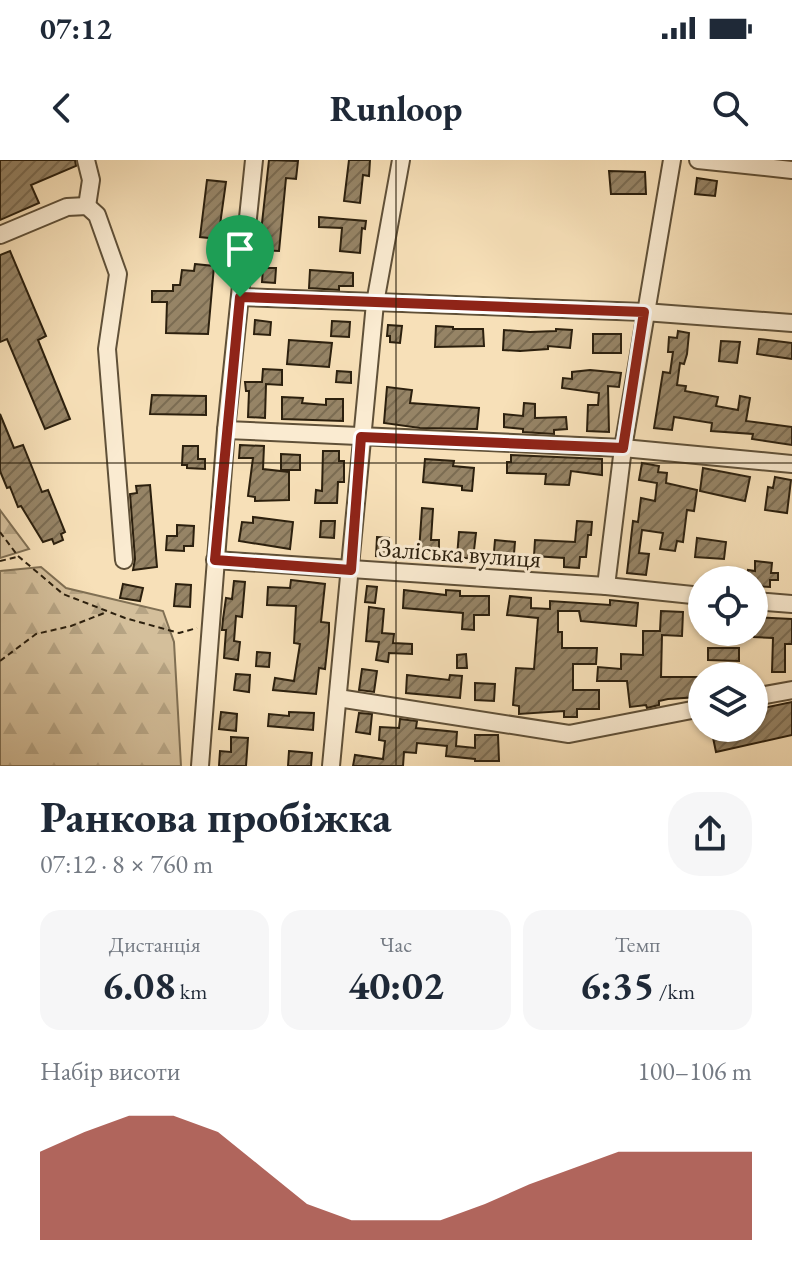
<!DOCTYPE html>
<html lang="uk">
<head>
<meta charset="utf-8">
<style>
	:root { --surface:#fff; --page:#f6f6f7; --text:#1f2937; --muted:#747a83; --accent:#8f2418 }
	body { margin:0; font-family:"EB Garamond",serif; background:var(--page); color:var(--text); height:100vh; display:flex; flex-direction:column; font-size:30px; white-space:nowrap }
	* { box-sizing:border-box; margin:0 }
	p { font-size:26px; color:var(--muted) }
	.icon { flex:none; width:44px; height:44px; fill:none; stroke:currentColor; stroke-width:2; stroke-linecap:round; stroke-linejoin:round }
	.map { position:relative; height:606px; overflow:hidden }
	.side { display:flex; flex-direction:column; background:var(--surface); flex:1 }
	.side>* { flex:none }
	.controls { position:absolute; left:688px; top:406px; display:grid; gap:16px }
	.controls a { display:grid; place-items:center; width:80px; height:80px; border-radius:50%; background:var(--surface); box-shadow:0 2px 6px #0004; font-size:40px }
	.pin { position:absolute; display:grid; place-items:center; width:68px; height:68px; color:#fff; margin:-82px -34px; border-radius:50% 50% 50% 0; rotate:-45deg; box-shadow:0 0 8px #0007 }
	.pin .icon { rotate:45deg }
	.round { display:grid; place-items:center; flex:none; width:84px; height:84px; border-radius:32px; background:var(--page) }
	.overview { display:flex; align-items:center; justify-content:space-between; height:136px; padding:0 40px }
	h1 { font-size:44px; font-weight:700; line-height:60px }
	.stats { display:grid; grid-template-columns:repeat(3,1fr); gap:12px; height:136px; padding:8px 40px }
	.stats div { display:grid; align-content:center; border-radius:20px; background:var(--page); text-align:center }
	.stats b { font-size:40px; font-weight:700 }
	.stats small { font-size:22px; font-weight:400 }
	.stats p { font-size:22px }
	.chart { height:224px; padding:16px 40px }
	.chart p { display:flex; justify-content:space-between }
	.chart svg { width:100%; height:144px; margin-top:8px; fill:var(--accent); opacity:.7 }
	.status { display:flex; justify-content:space-between; align-items:center; height:56px; padding:0 40px; background:var(--surface); direction:ltr }
	.status svg { height:22px; fill:currentColor }
	header { display:flex; justify-content:space-between; align-items:center; height:104px; padding:0 40px; background:var(--surface); font-size:36px; font-weight:700 }
	.map>svg:first-child { display:block }
	.forest { fill:url(#forest-firs); stroke:#807054; stroke-width:2 }
	.building { fill:url(#building-hatch); stroke:#2c200e; stroke-width:2 }
	.lines { fill:none; stroke-linecap:round; stroke-linejoin:round }
	.minor-casing { stroke:#5f5038; stroke-width:20 }
	.path { stroke:#2c200e; stroke-width:2; stroke-dasharray:6 4; stroke-linecap:butt }
	.minor { stroke:#faebd1; stroke-width:16 }
	.route-casing { stroke:#fff; stroke-width:16 }
	.route { stroke:#8f2418; stroke-width:10 }
	.grid { fill:none; stroke:#2c200e; stroke-width:2; stroke-opacity:0.55 }
	.labels { text-anchor:middle; dominant-baseline:central; stroke-width:6; stroke-linejoin:round; paint-order:stroke }
	.street-label { font-size:26px; fill:#2c200e; stroke:#faebd1 }
</style>
</head>
<body>
<div class="status"><b>07:12</b><svg viewBox="0 0 49 12"><path d="M0 12V9h3v3zM5 12V6h3v6zM10 12V3h3v9zM15 12V0h3v12zM26 1h20v11H26zM47 4h2v5h-2z"/></svg></div>
<header><svg class="icon" aria-label="back" viewBox="0 0 24 24"><path d="M15 5l-7 7 7 7"/></svg>Runloop<svg class="icon" aria-label="search" viewBox="0 0 24 24"><circle cx="10" cy="10" r="6"/><path d="M15 15l6 6"/></svg></header>
<div class="map">
<svg width="792" height="606" viewBox="0 0 792 606">
	<defs>
		<pattern id="forest-firs" width="22" height="20" patternUnits="userSpaceOnUse" patternTransform="scale(2)"><rect width="22" height="20" fill="#d4bf9b"/><path d="M5 1l3.5 6h-7zM16 11l3.5 6h-7z" fill="#b6a484"/></pattern>
		<pattern id="building-hatch" width="6" height="6" patternUnits="userSpaceOnUse" patternTransform="scale(2)"><rect width="6" height="6" fill="#968466"/><path d="M-1 1l2-2M0 6l6-6M5 7l2-2" fill="none" stroke="#7b6c52"/></pattern>
	</defs>
	<rect width="100%" height="100%" fill="#f7e0b8"/>
	<filter id="stains"><feTurbulence type="fractalNoise" baseFrequency=".0025" numOctaves="4"/><feColorMatrix values="0 0 0 0 .2 0 0 0 0 .09 0 0 0 0 .02 0 0 0 .5 -.17"/></filter>
	<radialGradient id="worn" r=".72"><stop offset=".6" stop-color="#630" stop-opacity="0"/><stop offset="1" stop-color="#630" stop-opacity=".3"/></radialGradient>
	<g class="forest">
		<polygon points="0,350 29,389 0,398"/>
		<polygon points="41,407 66,428 163,451 174,482 181,606 0,606 0,411"/>
	</g>
	<g class="building">
		<polygon points="0,0 75,0 76,6 31,25 39,43 0,60"/>
		<polygon points="269,0 298,1 296,19 286,18 279,91 259,90"/>
		<polygon points="349,0 370,0 369,16 363,15 360,43 344,41"/>
		<polygon points="609,11 645,12 646,34 611,34"/>
		<polygon points="697,18 717,21 715,36 695,34"/>
		<polygon points="207,20 226,22 218,79 200,77"/>
		<polygon points="319,57 366,61 365,69 362,68 360,93 340,91 342,68 319,67"/>
		<polygon points="10,91 46,176 38,180 70,259 45,269 7,179 0,182 0,95"/>
		<polygon points="195,104 214,106 208,174 166,173 167,142 152,142 152,131 173,131 173,125 180,125 182,110 194,111"/>
		<polygon points="263,108 276,108 275,123 262,122"/>
		<polygon points="310,110 353,113 353,126 339,126 339,130 309,128"/>
		<polygon points="255,160 271,162 270,175 254,174"/>
		<polygon points="332,161 350,162 349,177 331,176"/>
		<polygon points="388,165 402,166 400,183 390,182 390,176 387,176"/>
		<polygon points="436,166 453,167 453,169 483,169 484,186 435,187"/>
		<polygon points="556,169 572,170 570,188 548,186 548,189 520,191 503,190 504,170 530,172 556,171"/>
		<polygon points="678,171 689,173 687,194 684,204 680,203 677,225 686,226 685,231 718,237 716,246 738,250 740,236 750,238 746,261 792,267 792,285 752,279 753,274 711,271 712,263 674,257 672,270 654,268 663,212 670,213 673,192 668,192 669,177 677,178"/>
		<rect x="593" y="174" width="28" height="19"/>
		<polygon points="759,179 792,183 792,199 757,194"/>
		<polygon points="289,180 332,183 329,207 287,204"/>
		<polygon points="721,181 740,182 737,203 719,201"/>
		<polygon points="263,209 282,210 282,225 266,224 265,258 248,257 249,231 246,231 245,222 262,222"/>
		<polygon points="590,210 621,213 619,227 608,226 609,272 587,271 588,245 598,245 599,233 562,228 563,218 572,219 572,212"/>
		<polygon points="337,211 351,212 351,223 336,222"/>
		<polygon points="387,227 412,230 410,243 479,248 477,269 420,268 384,263"/>
		<polygon points="152,235 206,236 206,255 150,254"/>
		<polygon points="282,237 303,238 302,243 326,245 326,239 343,239 343,261 282,259"/>
		<polygon points="524,243 535,244 535,258 566,257 567,269 554,270 554,274 523,272 523,269 504,267 504,254 523,256"/>
		<polygon points="0,254 14,288 23,285 42,332 48,330 65,372 61,374 63,380 54,384 52,379 43,382 21,346 18,347 10,327 7,328 0,311"/>
		<polygon points="240,285 264,286 263,309 289,312 289,340 255,341 255,337 248,336 253,298 239,298"/>
		<polygon points="183,286 198,286 198,299 205,299 205,309 187,308 187,305 182,305"/>
		<polygon points="323,291 339,291 339,301 344,301 344,322 338,322 337,343 315,343 316,330 322,331"/>
		<polygon points="281,294 300,295 300,310 281,310"/>
		<polygon points="511,295 602,299 602,315 571,311 569,325 545,324 546,314 507,313 507,302 511,302"/>
		<polygon points="425,299 454,301 453,306 474,308 472,331 462,330 462,326 423,322"/>
		<polygon points="642,303 659,306 658,312 667,313 666,323 697,330 694,351 687,350 683,382 677,381 675,391 660,389 663,373 642,370 639,393 649,394 646,415 627,413 633,361 638,362 641,338 655,341 657,323 639,320"/>
		<polygon points="703,308 750,317 745,341 700,331"/>
		<polygon points="775,317 791,320 787,353 765,350 768,327 773,328"/>
		<polygon points="150,325 157,407 133,410 135,399 130,334 137,333 136,326"/>
		<polygon points="422,348 433,349 431,380 439,380 439,393 419,392"/>
		<polygon points="253,357 293,362 290,389 239,381 242,362 253,363"/>
		<polygon points="321,361 335,361 334,378 320,377"/>
		<polygon points="577,361 592,362 591,375 588,375 586,397 580,397 579,408 564,407 564,398 534,396 535,380 575,382"/>
		<polygon points="177,365 194,366 193,386 184,386 184,391 166,390 167,376 177,376"/>
		<polygon points="459,372 476,373 473,399 457,397"/>
		<polygon points="377,377 389,378 387,397 376,396"/>
		<polygon points="697,378 726,382 724,399 695,397"/>
		<polygon points="495,380 515,382 513,405 493,403"/>
		<polygon points="755,401 772,403 771,413 778,413 778,420 770,420 770,427 754,426 754,420 747,420 748,410 755,411"/>
		<polygon points="291,420 325,424 321,462 329,463 329,472 325,509 319,508 316,534 273,530 275,518 294,521 300,484 294,483 296,446 267,445 268,427 290,428"/>
		<polygon points="234,421 245,422 242,457 236,456 234,481 240,482 238,500 224,498 226,470 222,470 223,459 226,438 232,439"/>
		<polygon points="123,424 143,428 140,441 120,438"/>
		<polygon points="176,424 191,425 190,447 174,446"/>
		<polygon points="367,426 377,427 375,443 365,442"/>
		<polygon points="404,430 446,435 446,430 460,431 460,436 489,436 489,455 474,455 474,470 462,469 463,453 403,448"/>
		<polygon points="510,436 531,438 531,448 550,449 550,441 610,445 610,440 638,443 636,466 581,461 579,451 558,451 558,472 562,472 562,488 597,488 596,504 573,504 573,530 599,530 599,549 577,549 577,557 564,557 564,551 519,554 519,546 513,545 516,508 534,509 538,458 507,455"/>
		<polygon points="369,447 384,449 382,473 394,474 393,483 412,484 412,494 389,493 388,502 376,500 379,482 366,481"/>
		<polygon points="661,451 683,452 682,476 662,475 661,517 702,517 702,530 698,531 699,537 668,539 659,541 659,545 647,548 646,545 630,547 627,521 597,521 598,507 621,509 621,494 643,495 643,471 660,471"/>
		<polygon points="754,457 792,459 792,484 785,484 785,512 772,512 773,478 754,477"/>
		<polygon points="708,488 739,488 739,501 708,500"/>
		<polygon points="257,492 270,493 269,507 256,506"/>
		<polygon points="466,494 467,508 457,508 457,495"/>
		<polygon points="362,509 377,511 374,532 359,530"/>
		<polygon points="236,514 250,515 249,532 234,530"/>
		<polygon points="407,515 449,520 450,515 462,516 460,538 406,533"/>
		<polygon points="475,523 495,524 494,541 475,540"/>
		<polygon points="792,542 792,575 716,592 711,568 754,568 754,550"/>
		<polygon points="221,552 237,554 236,571 219,569"/>
		<polygon points="289,552 314,553 313,570 268,566 269,554 289,556"/>
		<polygon points="359,553 372,554 370,574 356,572"/>
		<polygon points="400,559 417,561 416,568 457,572 456,586 475,588 475,575 498,575 499,601 475,601 475,599 446,596 447,586 417,583 416,593 404,592 403,606 353,606 355,595 383,599 385,581 379,580 380,567 399,568"/>
		<polygon points="231,577 248,578 246,606 219,606 220,591 231,592"/>
		<polygon points="289,591 312,593 311,606 288,606"/>
	</g>
	<g class="lines">
		<g class="minor-casing">
			<g id="minor">
				<polyline points="86,0 91,20 87,46"/>
				<polyline points="698,0 792,10"/>
				<polyline points="0,75 67,47 87,46 97,55 118,114 107,189 124,400"/>
				<polyline points="240,137 644,152 792,163"/>
				<polyline points="226,270 623,288 792,304"/>
				<polyline points="215,400 606,426 702,436"/>
				<polyline points="606,426 623,288 672,0"/>
				<polyline points="754,441 792,444"/>
				<polyline points="754,537 792,530"/>
				<polyline points="338,538 569,574 702,548"/>
				<polyline points="200,606 226,270 254,0"/>
				<polyline points="331,606 375,143 401,0"/>
			</g>
		</g>
		<g class="path">
			<polyline points="0,372 18,396 63,434 125,458 179,473 197,468"/>
			<polyline points="0,401 17,397"/>
			<polyline points="0,501 36,474 71,466 107,452"/>
		</g>
		<use href="#minor" class="minor"/>
	</g>
	<g class="lines">
		<g class="route-casing">
			<polygon id="route" points="240,137 644,152 623,288 361,277 351,410 215,400"/>
		</g>
		<use href="#route" class="route"/>
	</g>
	<path class="grid" d="M396,0v606M0,303h792"/>
	<g class="labels">
		<g class="street-label">
			<text transform="translate(460 393) rotate(4)">Заліська вулиця</text>
		</g>
	</g>
	<rect width="100%" height="100%" filter="url(#stains)"/>
	<rect width="100%" height="100%" fill="url(#worn)"/>
</svg>
<div class="controls">
<a><svg class="icon" aria-label="locate" viewBox="0 0 24 24"><circle cx="12" cy="12" r="6"/><path d="M12 2v4M12 18v4M2 12h4M18 12h4"/></svg></a>
<a><svg class="icon" aria-label="layers" viewBox="0 0 24 24"><path d="M12 4l9 5-9 5-9-5zM3 14l9 5 9-5"/></svg></a>
</div>
<div class="pin" style="left:240px;top:137px;background:#1e9e55"><svg class="icon" aria-label="arrive" viewBox="0 0 24 24"><path d="M6 21V4h12l-3 4 3 4H6"/></svg></div>
</div>
<section class="side">
<div class="overview"><div><h1>Ранкова пробіжка</h1><p>07:12 · 8 × 760 m</p></div><a class="round"><svg class="icon" aria-label="share" viewBox="0 0 24 24"><path d="M12 15V3M7 8l5-5 5 5M5 13v7h14v-7"/></svg></a></div>
<div class="stats">
<div><p>Дистанція</p><b>6.08<small> km</small></b></div>
<div><p>Час</p><b>40:02</b></div>
<div><p>Темп</p><b>6:35<small> /km</small></b></div>
</div>
<div class="chart"><p><span>Набір висоти</span>100–106 m</p>
<svg viewBox="0 0 160 44" preserveAspectRatio="none"><path d="M0 44V17L10 11L20 6L30 6L40 11L50 22L60 33L70 38L80 38L90 38L100 33L110 27L120 22L130 17L140 17L150 17L160 17V44z"/></svg>
</div>
</section>
</body>
</html>
